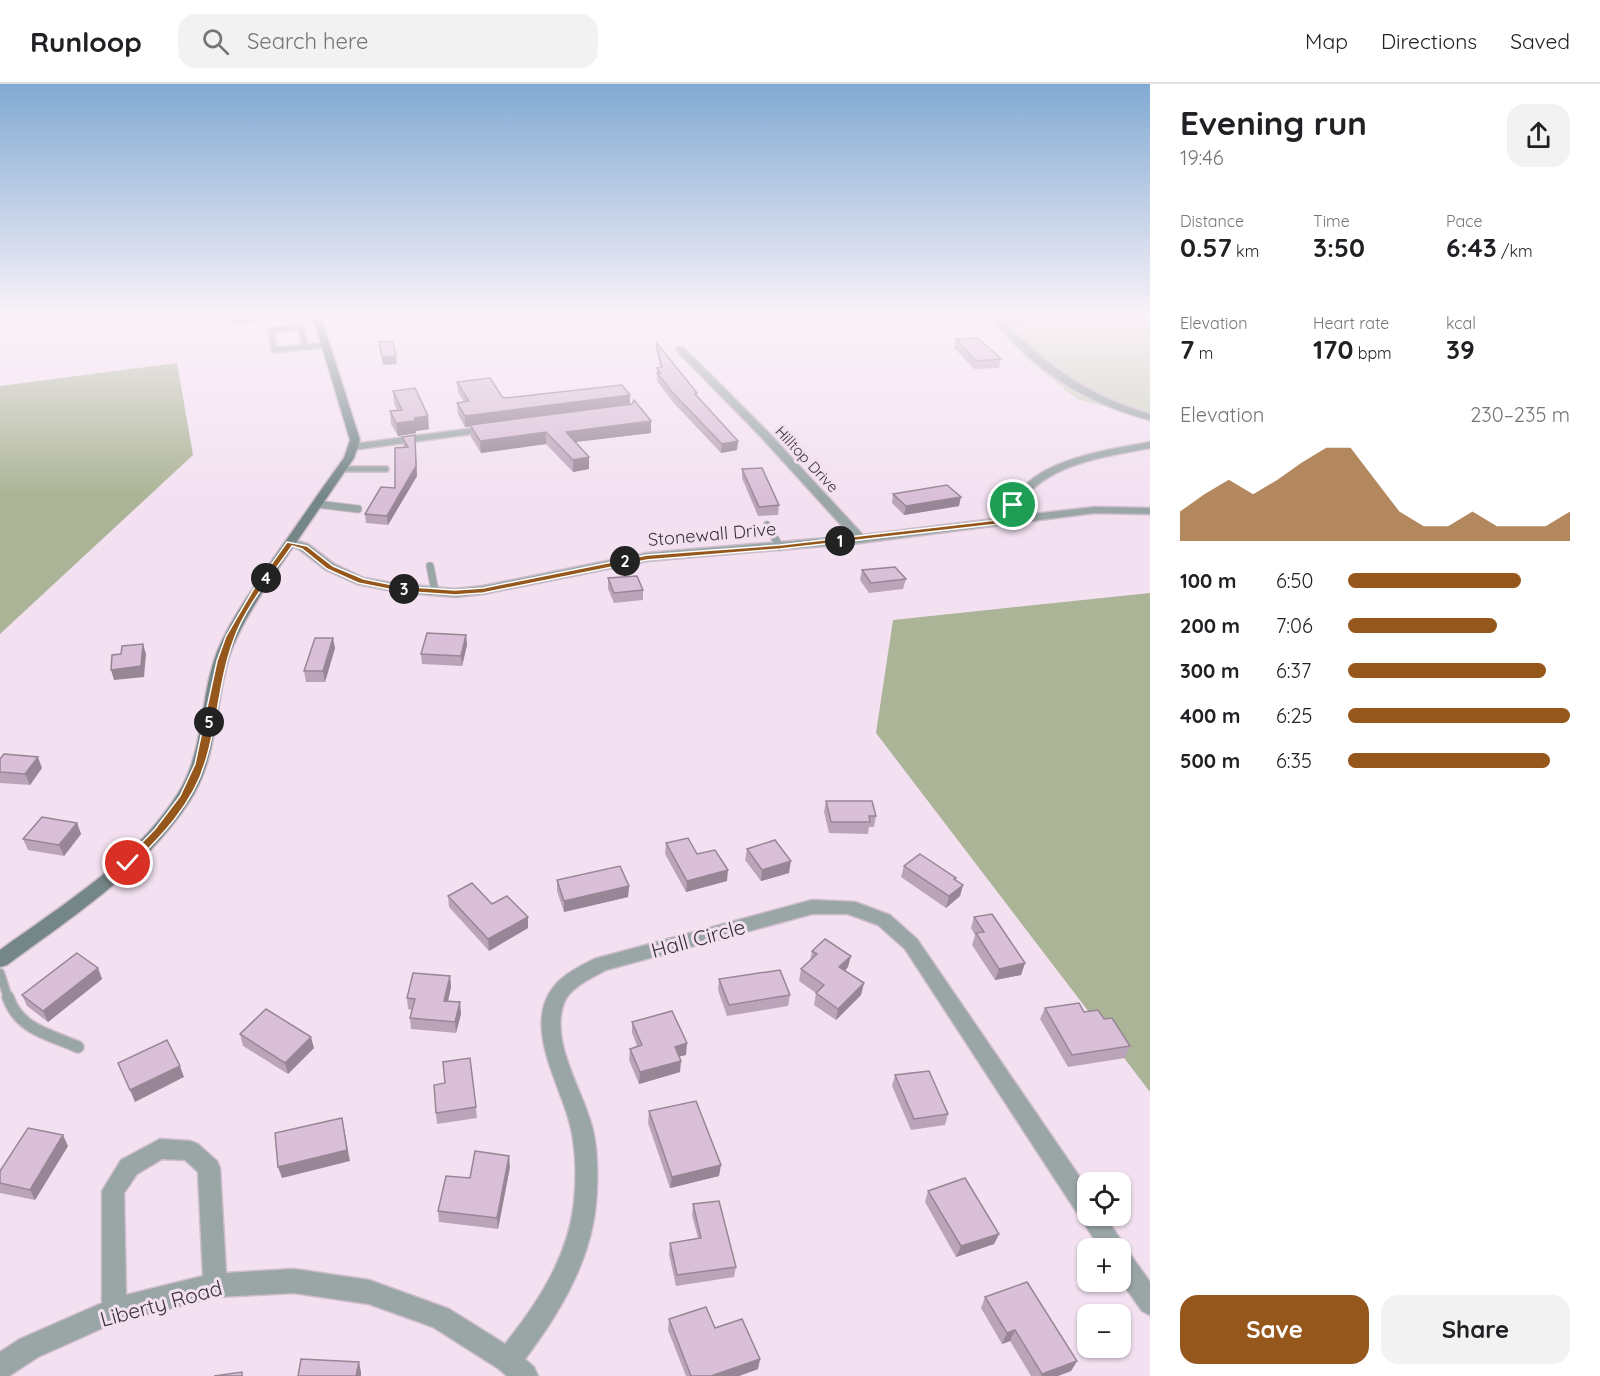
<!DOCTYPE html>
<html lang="en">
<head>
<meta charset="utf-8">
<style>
	:root { --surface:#fff; --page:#f2f2f2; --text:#202124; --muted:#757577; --line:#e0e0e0; --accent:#95571c }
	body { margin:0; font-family:Quicksand,sans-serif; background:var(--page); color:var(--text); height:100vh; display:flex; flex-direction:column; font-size:22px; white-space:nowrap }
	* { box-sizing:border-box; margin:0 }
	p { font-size:20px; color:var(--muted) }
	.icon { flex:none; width:33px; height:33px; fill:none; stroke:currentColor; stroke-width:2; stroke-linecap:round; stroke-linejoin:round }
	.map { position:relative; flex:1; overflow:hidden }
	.sheet { display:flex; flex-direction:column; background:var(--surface); width:450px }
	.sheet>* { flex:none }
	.controls { position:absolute; left:1077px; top:1088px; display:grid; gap:12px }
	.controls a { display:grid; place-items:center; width:54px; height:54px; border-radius:12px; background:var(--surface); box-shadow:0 2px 4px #0004; font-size:30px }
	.pin { position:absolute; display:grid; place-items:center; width:51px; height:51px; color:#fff; margin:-26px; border:3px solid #fff; border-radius:50%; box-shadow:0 2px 6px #0007 }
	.km { position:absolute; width:30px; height:30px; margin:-15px; border-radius:50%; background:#222; color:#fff; font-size:16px; line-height:30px; text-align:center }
	.round { display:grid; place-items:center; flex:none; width:63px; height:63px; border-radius:18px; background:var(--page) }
	.summary { display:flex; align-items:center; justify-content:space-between; height:102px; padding:0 30px }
	h1 { font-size:33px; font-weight:800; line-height:45px }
	.stats { display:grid; grid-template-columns:repeat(3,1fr); gap:9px; height:102px; padding:6px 30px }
	.stats div { display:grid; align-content:center }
	.stats b { font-size:26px; font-weight:800 }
	.stats small { font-size:16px; font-weight:400 }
	.stats p { font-size:16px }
	.chart { height:168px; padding:12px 30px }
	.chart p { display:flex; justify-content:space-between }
	.chart svg { width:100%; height:108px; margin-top:6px; fill:var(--accent); opacity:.7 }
	.cta { display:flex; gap:12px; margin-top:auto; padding:12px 30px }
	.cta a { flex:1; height:69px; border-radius:18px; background:var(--accent); color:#fff; font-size:24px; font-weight:800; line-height:69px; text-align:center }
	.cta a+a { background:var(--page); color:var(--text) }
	ul { padding:0 30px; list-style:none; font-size:20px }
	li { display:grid; grid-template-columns:96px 72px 1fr; align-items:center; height:45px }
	li i { height:15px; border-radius:8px; background:var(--accent) }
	header { display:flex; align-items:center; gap:36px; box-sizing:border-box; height:84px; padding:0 30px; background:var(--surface); border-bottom:2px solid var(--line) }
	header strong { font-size:28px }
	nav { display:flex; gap:33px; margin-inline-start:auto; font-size:21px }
	.search { width:420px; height:54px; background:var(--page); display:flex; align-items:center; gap:15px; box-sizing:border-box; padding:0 21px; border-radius:18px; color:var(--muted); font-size:22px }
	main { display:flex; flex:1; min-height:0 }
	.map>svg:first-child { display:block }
	.green { fill:#cdd3be }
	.forest { fill:#abb496 }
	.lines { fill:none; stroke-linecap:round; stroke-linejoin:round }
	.lane-far3-casing { stroke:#cebecc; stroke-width:8 }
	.lane-far2-casing { stroke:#cebecc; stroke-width:9 }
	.lane-far1-casing { stroke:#cebecc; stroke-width:11 }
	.lane-casing { stroke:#cebecc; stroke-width:14 }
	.street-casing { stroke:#cebecc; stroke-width:3 }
	.secondary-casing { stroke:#cebecc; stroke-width:3 }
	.lane-far3 { stroke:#9aa6a6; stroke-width:5 }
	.lane-far2 { stroke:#9aa6a6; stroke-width:7 }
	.lane-far1 { stroke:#9aa6a6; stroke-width:8 }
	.lane { stroke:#9aa6a6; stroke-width:11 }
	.street { fill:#9aa6a6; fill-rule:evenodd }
	.secondary { fill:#758687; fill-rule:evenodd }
	.wall { fill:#bba4b9 }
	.shaded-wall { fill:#988696 }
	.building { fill:#d9bfd7; stroke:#988696; stroke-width:1.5 }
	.route { fill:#95571c; stroke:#fff; stroke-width:1.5 }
	.labels { text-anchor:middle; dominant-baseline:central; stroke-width:6; stroke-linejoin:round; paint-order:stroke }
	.far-street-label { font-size:15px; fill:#3b343a; stroke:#f3e1f1 }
	.street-label { font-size:18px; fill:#3b343a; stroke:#f3e1f1 }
	.near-street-label { font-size:21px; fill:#3b343a; stroke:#f3e1f1 }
</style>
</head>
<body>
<header>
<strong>Runloop</strong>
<div class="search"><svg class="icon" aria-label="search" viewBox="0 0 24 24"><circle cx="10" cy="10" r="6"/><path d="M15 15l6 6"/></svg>Search here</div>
<nav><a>Map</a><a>Directions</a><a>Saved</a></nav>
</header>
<main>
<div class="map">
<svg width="1150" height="1292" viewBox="0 0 1150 1292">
	<rect width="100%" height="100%" fill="#f3e1f1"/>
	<polygon class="green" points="1005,233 1150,233 1150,335 1077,315 1025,273 998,234"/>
	<g class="forest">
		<polygon points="177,279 193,371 0,550 0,302"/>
		<polygon points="1150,509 1150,1008 876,649 893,536"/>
	</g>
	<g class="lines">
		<g class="lane-far3-casing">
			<g id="lane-far3">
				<polygon points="301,243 305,263 274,266 271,246"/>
				<polyline points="305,263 324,261"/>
				<polyline points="342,385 386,385"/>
			</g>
		</g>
		<g class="lane-far2-casing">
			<g id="lane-far2">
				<polyline points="316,420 358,425"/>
				<polyline points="767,441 780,463"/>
				<polyline points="430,482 435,507"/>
			</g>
		</g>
		<g class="lane-far1-casing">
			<polyline id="lane-far1" points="0,889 8,914"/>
		</g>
		<g class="lane-casing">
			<path id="lane" d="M8,913c11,33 41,37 70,50"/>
		</g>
		<g class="street-casing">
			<g id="street">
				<path d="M990,233h50l-4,3 -32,2c45,45 84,74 146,92v6c-64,-16 -118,-52 -160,-103z"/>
				<path d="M677,263h6l87,87 93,101 140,-17c20,-58 95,-66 147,-76v6c-46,9 -117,17 -135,68l80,-9 55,1v6l-55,-1 -235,30 -213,18 -164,33 -28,3 -57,-5 -41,-8 -31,-14 -26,-20 -16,-7 6,-4 18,5 26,20 30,14 34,6 57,5 28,-3 164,-33 204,-17 -89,-98 -85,-87z"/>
				<polygon points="490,342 495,345 494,347 353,366 348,363 353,360"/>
				<path d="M812,816l43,2 35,13 27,24 171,250v26h16l17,25 3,9 4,2 22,31v33l-8,-4 -22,-31v-32h-20l-195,-299 -27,-24 -30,-11h-36l-206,56c-14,8 -36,17 -42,33 -15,39 20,89 29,127 5,23 5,50 3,73 -5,58 -37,111 -71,156l9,8 4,9h-31l-8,-7 -66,-42 -64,-23 -75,-11 -79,4 -99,25 -78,35 -29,19h-9v-24l20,-13 82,-36v-112l19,-31 39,-21 30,2 8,3 19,17 3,7 6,105 68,-4 75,11 80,29 56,35c33,-41 63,-87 69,-141 3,-28 2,-60 -6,-86 -12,-41 -48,-100 -8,-137 10,-9 22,-15 34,-21zM162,1075l23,1 13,12 5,104 -77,19 -2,-102 13,-19z"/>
			</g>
		</g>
		<g class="secondary-casing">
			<path id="secondary" d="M313,233h8l39,123 -6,18c-24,35 -48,70 -72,105 -19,29 -40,58 -52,91 -16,49 -11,103 -41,148 -45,69 -117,115 -182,163l-7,2v-17c62,-45 135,-89 177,-155 28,-43 22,-96 40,-143 14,-34 36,-63 56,-93 24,-34 47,-68 71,-101l6,-18z"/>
		</g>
		<use href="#lane-far3" class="lane-far3"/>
		<use href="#lane-far2" class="lane-far2"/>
		<use href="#lane-far1" class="lane-far1"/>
		<use href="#lane" class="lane"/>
		<use href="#street" class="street"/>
		<use href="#secondary" class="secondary"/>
	</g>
	<g class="wall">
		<polygon points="956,255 1001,275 999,284 974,285 954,264"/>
		<polygon points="656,258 697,312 738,357 737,366 721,369 672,317 657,297 657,284 660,283 656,266"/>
		<polygon points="457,298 506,314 630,311 630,320 651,349 576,358 589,373 589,385 573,388 546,360 481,369 471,353 471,342 465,343 458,330 457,319 464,318 458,308"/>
		<polygon points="393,307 429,345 416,347 416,349 398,352 391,340 390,327 397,326 394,319"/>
		<polygon points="415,351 417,392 388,441 366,439 365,430 395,404 404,364 402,353"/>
		<polygon points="742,385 779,421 778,431 758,432 742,394"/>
		<polygon points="893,410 959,422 904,431 892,419"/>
		<polygon points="862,486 906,495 903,505 869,509 860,496"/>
		<polygon points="608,494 643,506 643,516 614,519 608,505"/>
		<polygon points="466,551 467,561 462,582 422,580 421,570"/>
		<polygon points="335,564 325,598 306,598 304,587"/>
		<polygon points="0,675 42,684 30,701 0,699"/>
		<polygon points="826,717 876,732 874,743 869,743 868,750 829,749 824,728"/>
		<polygon points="77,739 81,750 64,772 28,766 23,755"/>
		<polygon points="666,759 697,770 727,797 686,808 665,770"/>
		<polygon points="747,765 789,789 761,797 745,776"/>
		<polygon points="904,782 956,796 963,801 960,812 946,824 901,793"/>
		<polygon points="557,796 629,802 628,813 564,828 557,807"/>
		<polygon points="448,812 492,820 528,833 528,844 489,867 449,823"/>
		<polygon points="974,833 1025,879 1021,891 995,896 972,861 975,851 971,844"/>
		<polygon points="812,867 848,883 845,887 864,899 861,911 836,936 814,921 816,909 799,897 801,885 810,877"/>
		<polygon points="98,884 102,895 48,938 27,922 22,911"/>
		<polygon points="450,892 451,903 448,918 461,930 456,949 411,945 410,934 412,926 408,925 407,914"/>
		<polygon points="719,895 790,911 788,922 727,932 718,906"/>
		<polygon points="1045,924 1084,928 1104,935 1130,962 1125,974 1068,983 1040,935"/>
		<polygon points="632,938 686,971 679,972 680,988 639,1000 629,976 630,965 637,962 632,949"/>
		<polygon points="240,950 314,964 288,990 243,962"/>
		<polygon points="470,974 477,1034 437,1040 436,1029 445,999"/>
		<polygon points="895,991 948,1030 945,1041 911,1046 892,1002"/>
		<polygon points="649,1027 719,1092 670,1104 648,1039"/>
		<polygon points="68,1062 35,1116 0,1109 0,1087"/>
		<polygon points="510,1083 498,1145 439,1138 438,1127"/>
		<polygon points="928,1107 999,1150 994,1160 956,1173 925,1118"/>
		<polygon points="693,1120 736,1183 734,1193 676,1202 669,1170 670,1159 698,1154 692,1131"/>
		<polygon points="985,1213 1077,1277 1071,1287 1058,1292 1031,1292 1010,1257 1002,1260 981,1224"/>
		<polygon points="669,1235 715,1244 760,1275 758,1285 739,1292 686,1292 668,1246"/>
	</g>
	<g class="shaded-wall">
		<polygon points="229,233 255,233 256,239 231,241"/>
		<polygon points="396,272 397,280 383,281 382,273"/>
		<polygon points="630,311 630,322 465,343 465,332"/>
		<polygon points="428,332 429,345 416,347 416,349 398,352 396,339 415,334"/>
		<polygon points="651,337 651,349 566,359 566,348"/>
		<polygon points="546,348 546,360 481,369 480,357"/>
		<polygon points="415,351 417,392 388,441 387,432"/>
		<polygon points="738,357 737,366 721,369 722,360"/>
		<polygon points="589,373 589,385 573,388 573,376"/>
		<polygon points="961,413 959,422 904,431 906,422"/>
		<polygon points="466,551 467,561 462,582 461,572"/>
		<polygon points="333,554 335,564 325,598 323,587"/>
		<polygon points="143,560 146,570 144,593 114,596 111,586"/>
		<polygon points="38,673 42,684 30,701 25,690"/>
		<polygon points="77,739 81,750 64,772 59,761"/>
		<polygon points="791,777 789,789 761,797 762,786"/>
		<polygon points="728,786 727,797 686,808 687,797"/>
		<polygon points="963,801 960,812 946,824 949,812"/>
		<polygon points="629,802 628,813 564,828 564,817"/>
		<polygon points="528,833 528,844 489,867 488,855"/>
		<polygon points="851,872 848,883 837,894 839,883"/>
		<polygon points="1025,879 1021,891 995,896 999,885"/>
		<polygon points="98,884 102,895 48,938 43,927"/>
		<polygon points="450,892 451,903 445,929 444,917"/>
		<polygon points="864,899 861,911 836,936 838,925"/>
		<polygon points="460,918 461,930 456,949 455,938"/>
		<polygon points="311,953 314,964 288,990 285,979"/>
		<polygon points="687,959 686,971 674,974 675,963"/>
		<polygon points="681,977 680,988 639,1000 640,988"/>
		<polygon points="180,982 184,993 135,1018 130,1006"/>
		<polygon points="342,1034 350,1077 282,1094 278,1083"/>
		<polygon points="63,1051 68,1062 35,1116 30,1106"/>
		<polygon points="509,1072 510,1083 498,1145 497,1134"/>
		<polygon points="721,1081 719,1092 670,1104 672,1093"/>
		<polygon points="999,1150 994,1160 956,1173 961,1162"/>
		<polygon points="1015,1246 1010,1257 1002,1260 1007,1249"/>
		<polygon points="760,1275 758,1285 739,1292 711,1292"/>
		<polygon points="1077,1277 1071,1287 1058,1292 1041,1292 1042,1290"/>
		<polygon points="359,1278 361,1288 361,1292 356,1292"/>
	</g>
	<g class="building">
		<polygon points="978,254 1001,275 976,277 956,255"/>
		<polygon points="393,257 396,272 382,273 379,258"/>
		<polygon points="656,258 697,309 695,310 738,357 722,360 672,308 657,289 661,289 657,284 662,283"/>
		<polygon points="490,294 502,313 506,314 622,301 630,311 465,332 457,319 469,317 457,298"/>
		<polygon points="415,304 428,332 415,334 415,337 396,339 390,327 402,326 393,307"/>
		<polygon points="634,316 651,337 566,348 589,373 573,376 546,348 480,357 470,341 632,320"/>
		<polygon points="415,351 416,382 387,432 365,430 381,403 395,404 395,364 408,363 402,353"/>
		<polygon points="762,384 779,421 759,423 742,385"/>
		<polygon points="947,401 961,413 906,422 893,410"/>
		<polygon points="895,483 906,495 871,499 862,486"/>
		<polygon points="637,492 643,506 614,509 608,494"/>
		<polygon points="427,549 466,551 461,572 421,570"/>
		<polygon points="315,554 333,554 323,587 304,587"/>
		<polygon points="143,560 141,582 111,586 112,571 121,570 122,562"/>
		<polygon points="4,670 38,673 25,690 0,688 0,675"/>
		<polygon points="826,717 872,717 876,732 869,732 870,738 831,738"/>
		<polygon points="42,733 77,739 59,761 23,755"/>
		<polygon points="688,754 697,770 715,766 728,786 687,797 666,759"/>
		<polygon points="775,756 791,777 762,786 747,765"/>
		<polygon points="920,770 956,794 954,795 963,801 949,812 904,782"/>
		<polygon points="620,782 629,802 564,817 557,796"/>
		<polygon points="472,799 492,820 507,812 528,833 488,855 448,812"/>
		<polygon points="992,830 1025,879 999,885 976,849 984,848 974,833"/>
		<polygon points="825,855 851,872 839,883 864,899 838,925 816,909 824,901 801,885 817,870 812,867"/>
		<polygon points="77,869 98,884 43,927 22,911"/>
		<polygon points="780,886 790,911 729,921 719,895"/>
		<polygon points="413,889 450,892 444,917 460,918 455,938 410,934 415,915 407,914"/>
		<polygon points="1079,919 1084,928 1098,926 1104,935 1112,934 1130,962 1072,971 1045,924"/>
		<polygon points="266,925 311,953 285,979 240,950"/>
		<polygon points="672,927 687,959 675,963 681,977 640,988 630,965 642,961 632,938"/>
		<polygon points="167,956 180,982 130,1006 118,979"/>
		<polygon points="470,974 476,1023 436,1029 434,1001 445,999 443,978"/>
		<polygon points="929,987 948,1030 914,1035 895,991"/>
		<polygon points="696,1017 721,1081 672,1093 649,1027"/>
		<polygon points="342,1034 347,1066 278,1083 275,1049"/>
		<polygon points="28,1044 63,1051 30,1106 0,1099 0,1087"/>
		<polygon points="475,1067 509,1072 497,1134 438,1127 446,1092 470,1094"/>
		<polygon points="965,1094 999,1150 961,1162 928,1107"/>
		<polygon points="719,1117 736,1183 677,1191 670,1159 701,1154 693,1120"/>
		<polygon points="1027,1198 1077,1277 1042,1290 1015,1246 1007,1249 985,1213"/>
		<polygon points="706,1223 715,1244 742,1235 760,1275 711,1292 691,1292 669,1235"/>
		<polygon points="301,1275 359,1278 356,1292 298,1292"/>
		<polygon points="242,1288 242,1292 214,1292"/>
	</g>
	<linearGradient id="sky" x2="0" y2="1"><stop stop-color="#81aad3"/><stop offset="0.56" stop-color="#faf2f9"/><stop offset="1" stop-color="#faf2f9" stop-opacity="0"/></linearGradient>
	<rect width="1150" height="413" fill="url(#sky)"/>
	<path class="route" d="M1010,419l7,2 -5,15 -4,3 -228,26 -133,11 -164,33 -28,2 -57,-4 -40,-8 -31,-14 -25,-20 -10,-3c-19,28 -47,61 -58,93 -15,40 -16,84 -29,124 -12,41 -44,74 -74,103h-7l-2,-3 33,-34 25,-33 15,-32 22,-103 9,-25 27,-46 34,-48 20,4 26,20 31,13 34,7 57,4 28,-2 164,-33 133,-10 225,-26z"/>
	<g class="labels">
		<g class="far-street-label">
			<text transform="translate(807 375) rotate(47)">Hilltop Drive</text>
		</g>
		<g class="street-label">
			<text transform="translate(712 450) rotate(-5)">Stonewall Drive</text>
		</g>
		<g class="near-street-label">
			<text transform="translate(698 854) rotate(-15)">Hall Circle</text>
			<text transform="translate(161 1219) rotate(-15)">Liberty Road</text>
		</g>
	</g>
</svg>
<div class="controls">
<a><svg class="icon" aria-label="locate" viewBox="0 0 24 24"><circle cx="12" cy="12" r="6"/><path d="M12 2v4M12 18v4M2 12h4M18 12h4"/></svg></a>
<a>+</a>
<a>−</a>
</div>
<div class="pin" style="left:1013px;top:421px;background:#1e9e55"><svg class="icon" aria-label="arrive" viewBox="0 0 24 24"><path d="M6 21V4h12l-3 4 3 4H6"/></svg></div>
<div class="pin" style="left:128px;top:779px;background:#d93025"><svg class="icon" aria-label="check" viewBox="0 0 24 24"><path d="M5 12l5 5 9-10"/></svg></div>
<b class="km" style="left:840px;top:457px">1</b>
<b class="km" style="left:625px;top:477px">2</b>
<b class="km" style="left:404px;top:505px">3</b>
<b class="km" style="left:266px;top:494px">4</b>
<b class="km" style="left:209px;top:638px">5</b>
</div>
<section class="sheet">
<div class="summary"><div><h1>Evening run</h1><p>19:46</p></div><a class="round"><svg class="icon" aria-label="share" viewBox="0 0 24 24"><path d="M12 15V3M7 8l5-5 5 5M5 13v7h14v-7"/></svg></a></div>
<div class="stats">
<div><p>Distance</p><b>0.57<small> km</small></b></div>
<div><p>Time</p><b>3:50</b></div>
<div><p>Pace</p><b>6:43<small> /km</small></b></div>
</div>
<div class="stats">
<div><p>Elevation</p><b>7<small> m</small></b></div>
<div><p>Heart rate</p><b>170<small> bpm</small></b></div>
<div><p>kcal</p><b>39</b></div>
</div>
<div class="chart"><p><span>Elevation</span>230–235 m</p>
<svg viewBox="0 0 160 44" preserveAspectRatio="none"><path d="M0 44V32L10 25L20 19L30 25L40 19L50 12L60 6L70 6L80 19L90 32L100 38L110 38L120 32L130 38L140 38L150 38L160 32V44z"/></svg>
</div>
<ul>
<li><b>100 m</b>6:50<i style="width:78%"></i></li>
<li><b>200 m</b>7:06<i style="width:67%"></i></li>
<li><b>300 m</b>6:37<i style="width:89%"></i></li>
<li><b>400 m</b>6:25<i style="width:100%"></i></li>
<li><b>500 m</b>6:35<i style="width:91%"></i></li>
</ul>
<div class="cta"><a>Save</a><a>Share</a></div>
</section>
</main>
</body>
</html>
